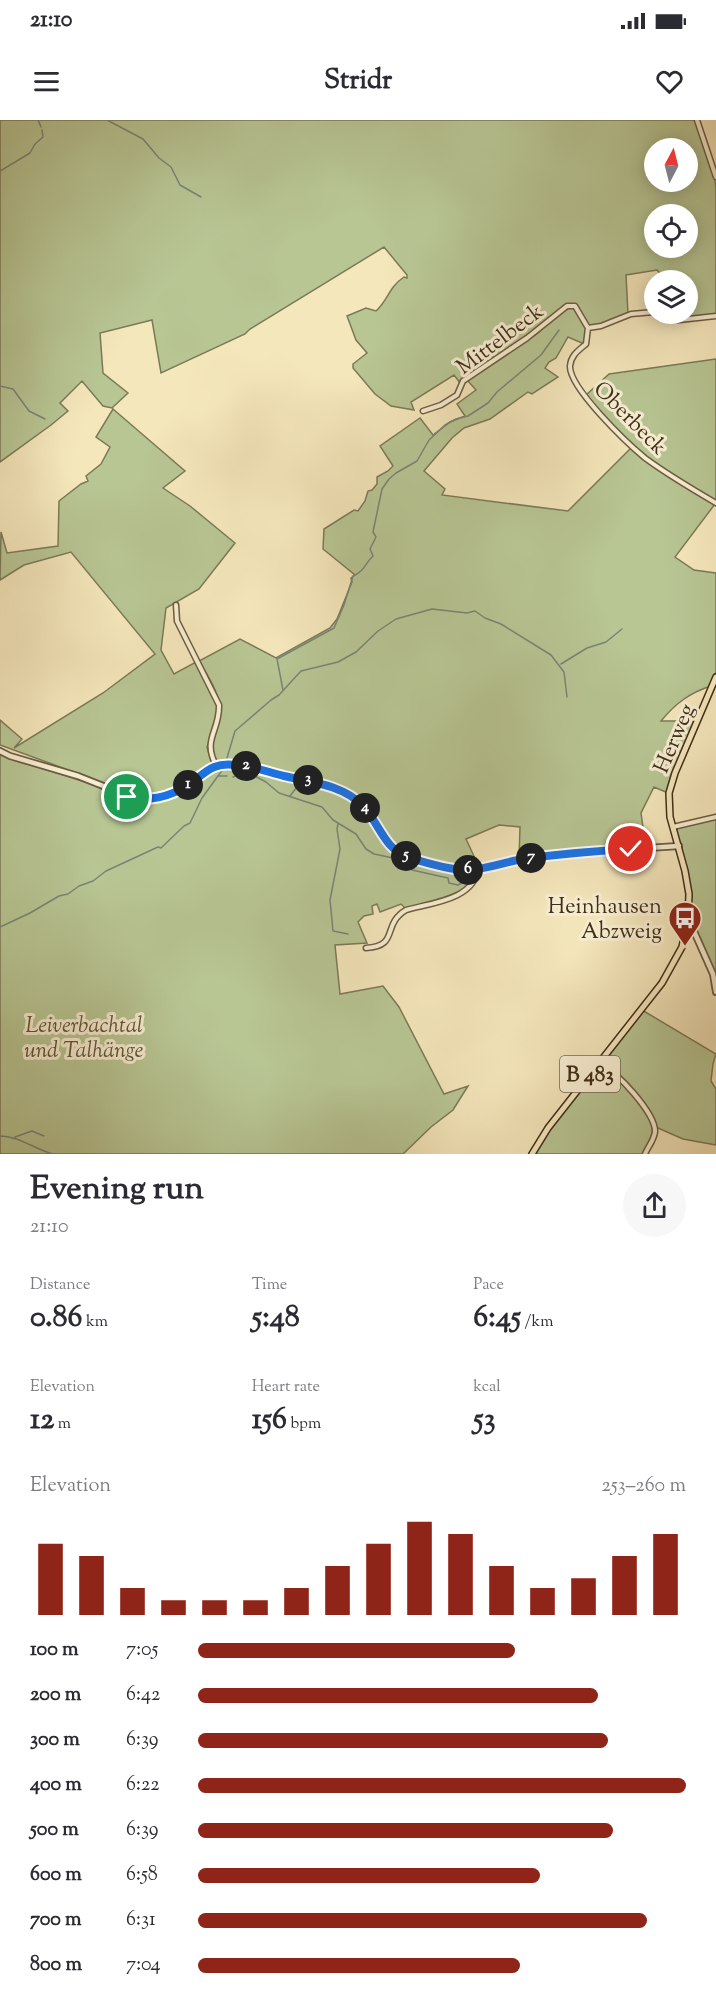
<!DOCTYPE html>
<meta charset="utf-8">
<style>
:root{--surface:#fff;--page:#f7f7f7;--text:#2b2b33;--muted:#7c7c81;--accent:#8f2418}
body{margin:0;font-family:"Sorts Mill Goudy",serif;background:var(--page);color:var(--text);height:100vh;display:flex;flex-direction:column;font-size:22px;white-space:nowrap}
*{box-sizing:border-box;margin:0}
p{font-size:20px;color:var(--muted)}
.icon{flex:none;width:33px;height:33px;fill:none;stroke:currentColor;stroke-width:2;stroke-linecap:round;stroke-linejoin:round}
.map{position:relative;height:1034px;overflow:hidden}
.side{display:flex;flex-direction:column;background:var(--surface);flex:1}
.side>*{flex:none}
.needle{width:39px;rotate:7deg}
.controls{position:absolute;left:644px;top:18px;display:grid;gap:12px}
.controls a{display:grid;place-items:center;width:54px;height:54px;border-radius:50%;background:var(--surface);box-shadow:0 3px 15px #0003;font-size:30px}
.pin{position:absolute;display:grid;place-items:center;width:51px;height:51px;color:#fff;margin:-26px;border:3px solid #fff;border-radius:50%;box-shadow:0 2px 6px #0007}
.km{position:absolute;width:30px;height:30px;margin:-15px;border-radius:50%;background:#222;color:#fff;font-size:16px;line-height:30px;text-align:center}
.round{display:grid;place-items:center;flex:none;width:63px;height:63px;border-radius:32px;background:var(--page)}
.head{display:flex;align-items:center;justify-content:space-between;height:102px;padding:0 30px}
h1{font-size:33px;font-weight:800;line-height:45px}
.metrics{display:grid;grid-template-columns:repeat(3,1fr);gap:9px;height:102px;padding:6px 30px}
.metrics div{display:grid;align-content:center}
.metrics b{font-size:30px;font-weight:800}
.metrics small{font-size:16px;font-weight:400}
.metrics p{font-size:16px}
.chart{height:168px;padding:12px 30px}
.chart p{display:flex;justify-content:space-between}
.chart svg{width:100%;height:108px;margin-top:6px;stroke:var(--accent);stroke-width:6}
ul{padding:0 30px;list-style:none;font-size:20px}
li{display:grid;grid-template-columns:96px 72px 1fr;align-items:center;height:45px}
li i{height:15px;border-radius:8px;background:var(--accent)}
.status{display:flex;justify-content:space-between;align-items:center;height:42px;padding:0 30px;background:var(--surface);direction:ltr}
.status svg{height:16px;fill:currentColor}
header{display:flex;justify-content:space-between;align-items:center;height:78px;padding:0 30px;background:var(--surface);font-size:27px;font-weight:800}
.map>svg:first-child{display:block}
.green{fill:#b8c694;stroke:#7c7a56;stroke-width:1.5;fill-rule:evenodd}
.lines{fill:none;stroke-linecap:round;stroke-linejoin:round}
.stream{stroke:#788577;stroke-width:1.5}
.minor-casing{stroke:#6d5c42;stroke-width:7}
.tertiary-casing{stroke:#6d5c42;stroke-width:8}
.primary-casing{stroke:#402e19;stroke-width:8}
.minor{stroke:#f8efd3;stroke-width:4}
.tertiary{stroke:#f8efd3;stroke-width:4.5}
.primary{stroke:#f5e7bc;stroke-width:5}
.route-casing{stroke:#fff;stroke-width:12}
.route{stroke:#1a73e8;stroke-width:8}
.labels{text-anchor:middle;stroke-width:6;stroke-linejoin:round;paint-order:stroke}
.shield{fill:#f8efd3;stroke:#776851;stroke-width:1.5}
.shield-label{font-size:21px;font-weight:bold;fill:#402e19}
.street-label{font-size:22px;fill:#402e19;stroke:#f8efd3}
.poi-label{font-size:22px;fill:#402e19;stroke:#f8efd3;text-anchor:end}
.park-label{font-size:22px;font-style:italic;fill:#5e5438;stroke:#f8efd3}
</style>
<div class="status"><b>21:10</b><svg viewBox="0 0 49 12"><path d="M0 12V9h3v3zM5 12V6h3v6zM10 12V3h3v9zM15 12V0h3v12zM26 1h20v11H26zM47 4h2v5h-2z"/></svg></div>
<header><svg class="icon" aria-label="menu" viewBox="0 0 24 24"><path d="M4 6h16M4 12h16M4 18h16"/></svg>Stridr<svg class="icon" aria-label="heart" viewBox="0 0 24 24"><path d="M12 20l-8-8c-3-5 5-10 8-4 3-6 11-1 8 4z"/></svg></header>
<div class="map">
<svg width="716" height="1034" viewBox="0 0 716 1034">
<rect width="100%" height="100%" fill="#f5e7bc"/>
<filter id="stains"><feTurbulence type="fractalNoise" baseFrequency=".00333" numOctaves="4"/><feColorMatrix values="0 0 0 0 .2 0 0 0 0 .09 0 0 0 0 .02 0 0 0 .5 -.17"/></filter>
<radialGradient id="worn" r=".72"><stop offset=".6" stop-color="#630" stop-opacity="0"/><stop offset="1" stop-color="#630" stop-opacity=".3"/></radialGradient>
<path class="green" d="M0,0h696l18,51 2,18v126l-35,4v-5h6v-34h-21l-9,-10 -31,5 2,39 -40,15 -4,15 -16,-7 -12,21 -7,4 -4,6 13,9 -26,17 -4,-2 -38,27 -26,9 -12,10 -28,33 21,18 -3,6 126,16 64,-64 83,57 -40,53 19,13 22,3v100l-5,13c-22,7 -36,18 -50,35h15l22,-3 -30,75 -14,-6 -13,26 2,14 -14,21 -63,2 -47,8 1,-31 -21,-2 -33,14 12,26c-23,5 -72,-8 -87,-26 -6,-8 -10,-17 -15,-25 -9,-14 -22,-20 -37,-26l-3,3c11,5 20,10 28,19 16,18 21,39 45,49l67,14c-9,27 -47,30 -70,36l-5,-5 -21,8 -3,-8 -5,2 1,8 -9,2 -6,6 9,21 -32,2 5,49 43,-8 16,21 45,87 24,-8 -15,24 -22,17 -28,27h-403v-401l9,5 92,29 35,14 18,-1 23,-7 14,-9 21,-15 7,-3 -9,-20c3,-8 8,-18 10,-27 3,-21 -11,-41 -21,-58l41,-22 36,19 54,-30 7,-9 15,-37 -1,-4 4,-3 -32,-26 1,-20 30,-19 4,1 7,-10 3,-10 4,-1 5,-6v-7l11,-6 5,-5 -13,-20 40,-28 13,17 17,-13 15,-6 -8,-12 19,-14 -9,-10 71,-47 14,-14 21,-14h-5l-41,32 -67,46 -6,-8 -43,27 3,8 -23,-4 -16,-12 -22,-26v-4l14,-11 -11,-13 -9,-24 19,-8 10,3c13,-12 12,-23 28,-34l3,1v-3l-23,-28 -134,82 -5,5 -84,39 -9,-53 -52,13 3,40 25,20 -16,15 -9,-2 -21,-25 -22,22 8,8 -17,14 -51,37zM654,28h33v34h-33zM654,94h33v34h-33z
M716,239v144l-70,-45 -14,-12 -47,-50 24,-22z
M113,289l72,62 -22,17 27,18 45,37 -36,46 -33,19 -5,42 13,24 22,-12 22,43 -1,15 -10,27 5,17 -31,23 -16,7 -20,4 -145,-53v-25l22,19 -8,9 89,-55 52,-39 -84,-102 -47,13 -24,15 1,-48 6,21 51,-7 1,-45 22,-17 7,-3 -2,-5 15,-12 9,-17 -14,-10z
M716,698v169l-3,-13 -24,-57 1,-14 -16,-75z
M642,890l74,44 -3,10 -2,17 5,8v56l-33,-6 -25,-11 -14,26h-111l8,-15z"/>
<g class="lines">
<path class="stream" d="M38,0l3,7
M107,0l36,19 16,19 12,9 9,18 21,12
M0,51l30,-18 5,-9 8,-7 -1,-7
M0,266l13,3 16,22 16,8
M561,544l26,-16 19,-6 16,-13
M283,570l-6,-31 57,-31 10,-23 9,-29c13,-6 11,-12 20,-20l-3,-7 6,-12 -3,-5 9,-43 7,-10 7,-6 21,-12 12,-21 16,-15 11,-6 12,-3 20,-13 9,-11 44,-37 18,-25
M227,638l8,-27 36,-31 8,-5 22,-24 37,-9 18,-10 22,-21 18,-12 36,-10 35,4 8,-2 10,7 16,6 50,31 13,17 3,25
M219,656h8
M308,656h6
M233,657l9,-4 9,1 15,8 13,11 43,14 11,13 23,14 10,15 8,5 29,6 9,10 36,8 1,5 9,2 9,-5
M290,676l10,-13
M338,704l-1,5 3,20 -10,51 3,31 15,3
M0,807l30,-14 29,-17 9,-2 11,-8 14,-5 13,-10 52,-24 3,1 23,-22 6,-3 12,-25 21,-29
M0,1016c19,0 34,13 53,18
M15,1017l17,-6 12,5"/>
<g class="minor-casing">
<path id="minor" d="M697,0l19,57
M654,192l-23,2 -30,12 -13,2 -2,16c-7,6 -15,11 -16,22 -1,22 58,78 75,92 23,17 47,31 71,45
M665,194l9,6h5l37,-4
M423,291l18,-6 16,-10 6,-14 64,-43 40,-32h8l13,22
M176,485l1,16 42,84c1,26 -17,34 -3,60
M673,707l43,-10
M366,828c34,-2 15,-23 40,-38 24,-7 69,-10 72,-42
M599,943c17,7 57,51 56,69 -1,8 -7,15 -10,22"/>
</g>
<g class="tertiary-casing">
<path id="tertiary" d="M0,631l10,5 68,20 58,23h16l25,-8 33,-23c25,-10 51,3 76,8 25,5 53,9 73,26 17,14 21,38 40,50 17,11 42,13 62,17l8,1 35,-8 64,-9 111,-7
M688,798l25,56 3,18"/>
</g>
<g class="primary-casing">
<path id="primary" d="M532,1034l16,-26 114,-145 20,-36 6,-29 1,-24 -4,-23 -15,-54 -1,-24 6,-20 41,-96"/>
</g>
<use href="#minor" class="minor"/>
<use href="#tertiary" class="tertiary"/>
<use href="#primary" class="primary"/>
</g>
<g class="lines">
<g class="route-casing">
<path id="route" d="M127,677c21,5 43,0 61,-12 18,-12 23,-23 48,-20 16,1 32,7 48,11 27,6 59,9 79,30 16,17 21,42 44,51 16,5 46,14 62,13 18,-1 36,-8 54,-11 36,-5 72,-8 108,-10"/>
</g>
<use href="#route" class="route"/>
</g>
<defs>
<g id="bus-pin" transform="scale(1.725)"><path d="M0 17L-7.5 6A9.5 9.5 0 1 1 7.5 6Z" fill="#8f2418" stroke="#f8efd3"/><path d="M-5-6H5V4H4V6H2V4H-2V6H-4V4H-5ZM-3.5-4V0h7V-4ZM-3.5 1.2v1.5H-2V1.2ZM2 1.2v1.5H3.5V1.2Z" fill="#fff"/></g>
</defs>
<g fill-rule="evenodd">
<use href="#bus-pin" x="685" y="798"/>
</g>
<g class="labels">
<rect class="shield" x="560" y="936" width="60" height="36" rx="4.5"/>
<g class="shield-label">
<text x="590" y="961">B 483</text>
</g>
<g class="street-label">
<text transform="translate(499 218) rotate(-37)" y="8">Mittelbeck</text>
<text transform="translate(631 297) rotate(45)" y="8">Oberbeck</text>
<text transform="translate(673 618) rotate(-67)" y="8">Herweg</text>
</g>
<g class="poi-label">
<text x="662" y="793">Heinhausen<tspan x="662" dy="25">Abzweig</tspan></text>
</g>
<g class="park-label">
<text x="84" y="912">Leiverbachtal<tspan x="84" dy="25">und Talhänge</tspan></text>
</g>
</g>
<rect width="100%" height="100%" filter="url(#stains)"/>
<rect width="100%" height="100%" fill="url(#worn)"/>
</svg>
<div class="controls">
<a><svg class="needle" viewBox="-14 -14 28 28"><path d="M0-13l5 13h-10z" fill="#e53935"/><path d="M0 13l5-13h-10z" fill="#7c7c81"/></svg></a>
<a><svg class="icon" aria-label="locate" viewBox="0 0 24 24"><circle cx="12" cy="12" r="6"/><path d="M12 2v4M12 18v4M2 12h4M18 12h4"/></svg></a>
<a><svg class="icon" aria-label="layers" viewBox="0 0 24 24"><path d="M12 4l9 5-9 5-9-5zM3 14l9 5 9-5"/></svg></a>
</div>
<div class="pin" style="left:127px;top:677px;background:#1e9e55"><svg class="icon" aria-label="arrive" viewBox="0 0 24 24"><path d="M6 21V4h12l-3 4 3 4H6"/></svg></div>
<div class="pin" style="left:631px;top:729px;background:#d93025"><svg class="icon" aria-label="check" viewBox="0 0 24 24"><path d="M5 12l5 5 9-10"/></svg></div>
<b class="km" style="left:188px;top:665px">1</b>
<b class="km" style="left:246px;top:646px">2</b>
<b class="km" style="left:308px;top:660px">3</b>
<b class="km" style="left:365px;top:688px">4</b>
<b class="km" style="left:406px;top:736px">5</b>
<b class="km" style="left:468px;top:750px">6</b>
<b class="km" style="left:531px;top:738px">7</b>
</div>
<section class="side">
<div class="head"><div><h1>Evening run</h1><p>21:10</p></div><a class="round"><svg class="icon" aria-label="share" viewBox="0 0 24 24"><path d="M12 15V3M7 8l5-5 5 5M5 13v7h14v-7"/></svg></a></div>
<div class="metrics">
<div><p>Distance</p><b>0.86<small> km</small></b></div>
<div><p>Time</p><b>5:48</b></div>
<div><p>Pace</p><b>6:45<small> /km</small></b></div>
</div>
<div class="metrics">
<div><p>Elevation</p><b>12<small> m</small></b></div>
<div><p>Heart rate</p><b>156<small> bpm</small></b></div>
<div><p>kcal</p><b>53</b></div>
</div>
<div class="chart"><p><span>Elevation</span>253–260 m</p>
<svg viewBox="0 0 160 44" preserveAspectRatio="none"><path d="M5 44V15M15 44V20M25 44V33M35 44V38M45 44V38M55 44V38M65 44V33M75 44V24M85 44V15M95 44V6M105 44V11M115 44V24M125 44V33M135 44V29M145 44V20M155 44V11"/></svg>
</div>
<ul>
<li><b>100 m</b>7:05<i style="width:65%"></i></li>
<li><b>200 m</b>6:42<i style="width:82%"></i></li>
<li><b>300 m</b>6:39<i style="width:84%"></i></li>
<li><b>400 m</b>6:22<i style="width:100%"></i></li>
<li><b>500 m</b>6:39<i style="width:85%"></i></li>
<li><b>600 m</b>6:58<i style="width:70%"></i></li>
<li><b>700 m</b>6:31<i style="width:92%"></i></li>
<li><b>800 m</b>7:04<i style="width:66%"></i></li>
</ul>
</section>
